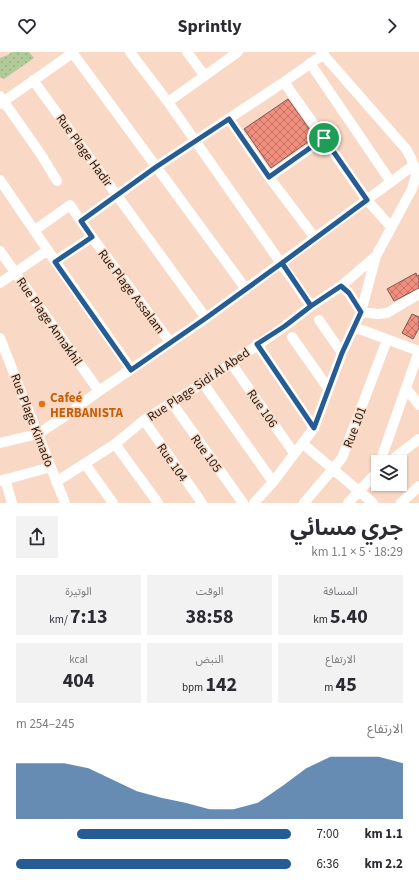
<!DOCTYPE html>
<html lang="ar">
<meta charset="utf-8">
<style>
:root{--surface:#fff;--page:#f2f2f3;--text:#2b2b33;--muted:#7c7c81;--accent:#265c94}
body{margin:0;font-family:"Source Sans 3","Noto Sans Arabic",sans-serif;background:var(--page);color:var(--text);direction:rtl;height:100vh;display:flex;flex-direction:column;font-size:15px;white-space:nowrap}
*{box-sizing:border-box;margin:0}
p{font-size:13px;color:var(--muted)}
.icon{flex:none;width:22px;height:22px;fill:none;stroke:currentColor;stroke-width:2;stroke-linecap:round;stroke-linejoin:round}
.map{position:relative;height:451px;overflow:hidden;direction:ltr}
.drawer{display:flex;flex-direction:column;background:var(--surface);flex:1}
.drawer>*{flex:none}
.tools{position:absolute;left:371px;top:403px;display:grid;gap:8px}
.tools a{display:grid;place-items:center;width:36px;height:36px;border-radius:0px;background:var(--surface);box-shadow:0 1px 3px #0004;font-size:20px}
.pin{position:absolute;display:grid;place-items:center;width:34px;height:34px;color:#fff;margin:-17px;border:2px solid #fff;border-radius:50%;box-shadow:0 1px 4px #0007}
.round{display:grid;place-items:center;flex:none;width:42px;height:42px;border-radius:0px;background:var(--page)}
.overview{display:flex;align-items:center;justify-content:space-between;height:68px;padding:0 16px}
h1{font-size:22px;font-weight:700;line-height:30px}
.stats{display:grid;grid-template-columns:repeat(3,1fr);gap:6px;height:68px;padding:4px 16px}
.stats div{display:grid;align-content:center;border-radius:0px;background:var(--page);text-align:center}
.stats b{font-size:20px;font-weight:700}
.stats small{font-size:11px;font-weight:400}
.stats p{font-size:11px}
.chart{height:112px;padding:8px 16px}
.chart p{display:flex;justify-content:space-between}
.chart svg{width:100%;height:72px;margin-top:4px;fill:var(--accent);opacity:.7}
ul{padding:0 16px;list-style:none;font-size:13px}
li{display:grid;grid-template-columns:64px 48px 1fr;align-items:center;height:30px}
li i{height:10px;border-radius:5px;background:var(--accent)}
header{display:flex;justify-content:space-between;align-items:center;height:52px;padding:0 16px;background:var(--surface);font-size:18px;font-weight:700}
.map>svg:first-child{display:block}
.grass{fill:url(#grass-dots)}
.building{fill:url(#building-cross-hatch);stroke:#7b5953}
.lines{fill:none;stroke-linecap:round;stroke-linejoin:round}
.minor{stroke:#fff;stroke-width:10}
.route-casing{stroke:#fff;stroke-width:8}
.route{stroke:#265c94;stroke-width:5}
.food-dot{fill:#e8710a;stroke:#f9d9c5;stroke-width:1.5}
.labels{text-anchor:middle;stroke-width:3;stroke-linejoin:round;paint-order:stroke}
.street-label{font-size:13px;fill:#241911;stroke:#f9d9c5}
.food-label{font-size:13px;font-weight:bold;fill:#c56008;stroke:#f9d9c5;text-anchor:start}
</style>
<header><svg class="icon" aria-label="forward" viewBox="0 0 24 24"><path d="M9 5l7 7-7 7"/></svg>Sprintly<svg class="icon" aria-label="heart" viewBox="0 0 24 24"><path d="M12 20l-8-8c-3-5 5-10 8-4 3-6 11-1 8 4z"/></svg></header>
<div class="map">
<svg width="419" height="451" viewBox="0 0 419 451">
<defs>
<pattern id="grass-dots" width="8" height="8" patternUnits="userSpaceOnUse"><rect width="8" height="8" fill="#b1cb98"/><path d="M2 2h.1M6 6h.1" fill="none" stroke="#98ae82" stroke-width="1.8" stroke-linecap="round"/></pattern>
<pattern id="building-cross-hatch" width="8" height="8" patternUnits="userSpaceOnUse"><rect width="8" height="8" fill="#f18e7d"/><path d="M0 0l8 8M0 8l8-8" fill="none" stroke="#c37365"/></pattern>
</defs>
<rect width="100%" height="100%" fill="#f9d9c5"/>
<path class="grass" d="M12,0h17l5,6 -30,21 -4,-2v-19l8,-3z"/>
<path class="building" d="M288,47l27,38 -44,31 -27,-39z
M416,221l1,3 2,-1v13l-25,13 -7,-12z
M412,262l7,3v11l-6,11 -11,-6z"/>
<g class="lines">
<path class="minor" d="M72,0l174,237
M130,0l38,50 143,204
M187,0l18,24
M310,11l81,119
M33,28l173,238
M284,30l83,118 24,27
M0,44l42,60 15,25
M168,50l70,-50
M0,52l74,-52
M229,67l40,58 46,61
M269,125l56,-39
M0,128l55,81 76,108
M81,169l75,-54 128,-85 40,-28
M35,178l35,-25 22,32 78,105
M0,199l99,140
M55,209l37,-24
M0,231l48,-33
M341,234l8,7 12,19 17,2 9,-1 32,-19
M319,268l23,33
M354,275l65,24
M292,285l36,51
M0,286l65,165
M257,292l57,84
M231,311l63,90
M203,331l70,99
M407,337l12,16
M172,351l71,100
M144,368l58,83
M0,391l38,-9 27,-18 34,-25 107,-73 208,-153
M302,391l71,60
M115,392l43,59
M380,410l39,-111
M389,410l30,-23
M85,412l28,39
M5,427l7,24
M0,429l51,-14
M56,430l59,-38 29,-24 59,-37 82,-57 26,-20 30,-20 35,-30
M254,451l19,-21 41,-54 28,-75 19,-41 15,-56 36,-67 4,-14 -1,-5 -4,-12 -5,-9 -85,-97
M304,451l38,-45 45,-118
M348,451l29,-31 1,-3
M401,451l18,-17"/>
</g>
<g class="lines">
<g class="route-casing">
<path id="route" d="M324,86l-55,39 -40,-58 -73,48 -75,54 11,16 -37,25 76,108 75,-52 76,-55 29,43 30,-20 8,7 12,19 -19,41 -28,75 -57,-84 28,-18 26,-20 -29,-43 85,-63 -43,-62"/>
</g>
<use href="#route" class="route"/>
</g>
<circle class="food-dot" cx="42" cy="352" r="4"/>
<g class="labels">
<g class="street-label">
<text transform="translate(85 98) rotate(54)" y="5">Rue Plage Hadir</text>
<text transform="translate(132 239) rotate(53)" y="5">Rue Plage Assalam</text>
<text transform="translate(50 269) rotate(55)" y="5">Rue Plage Annakhil</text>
<text transform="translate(198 332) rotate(-34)" y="5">Rue Plage Sidi Al Abed</text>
<text transform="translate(263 356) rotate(55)" y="5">Rue 106</text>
<text transform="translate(33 368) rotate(69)" y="5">Rue Plage Kimado</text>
<text transform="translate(354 375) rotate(-69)" y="5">Rue 101</text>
<text transform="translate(207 401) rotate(54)" y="5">Rue 105</text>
<text transform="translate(173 410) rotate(55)" y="5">Rue 104</text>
</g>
<g class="food-label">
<text x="50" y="350">Cafeé<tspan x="50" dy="15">HERBANISTA</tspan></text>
</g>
</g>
</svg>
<div class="tools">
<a><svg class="icon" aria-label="layers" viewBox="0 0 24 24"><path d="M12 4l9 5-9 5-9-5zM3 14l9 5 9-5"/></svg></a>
</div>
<div class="pin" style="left:324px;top:86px;background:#1e9e55"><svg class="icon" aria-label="arrive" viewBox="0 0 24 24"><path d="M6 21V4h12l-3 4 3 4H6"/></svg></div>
</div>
<section class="drawer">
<div class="overview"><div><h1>جري مسائي</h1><p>18:29 · 5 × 1.1 km</p></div><a class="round"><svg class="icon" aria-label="share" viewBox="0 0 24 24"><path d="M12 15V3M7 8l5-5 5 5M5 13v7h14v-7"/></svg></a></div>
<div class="stats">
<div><p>المسافة</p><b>5.40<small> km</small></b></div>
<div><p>الوقت</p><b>38:58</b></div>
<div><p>الوتيرة</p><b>7:13<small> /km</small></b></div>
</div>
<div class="stats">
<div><p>الارتفاع</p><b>45<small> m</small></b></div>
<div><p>النبض</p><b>142<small> bpm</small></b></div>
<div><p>kcal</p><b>404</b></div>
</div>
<div class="chart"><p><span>الارتفاع</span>245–254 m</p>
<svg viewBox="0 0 160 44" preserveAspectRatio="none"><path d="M0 44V10L10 10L20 10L30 13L40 20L50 27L60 31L70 34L80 38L90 38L100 34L110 24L120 13L130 6L140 6L150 6L160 10V44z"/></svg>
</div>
<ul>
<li><b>1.1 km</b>7:00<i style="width:78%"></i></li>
<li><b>2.2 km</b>6:36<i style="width:100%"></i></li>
</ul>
</section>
